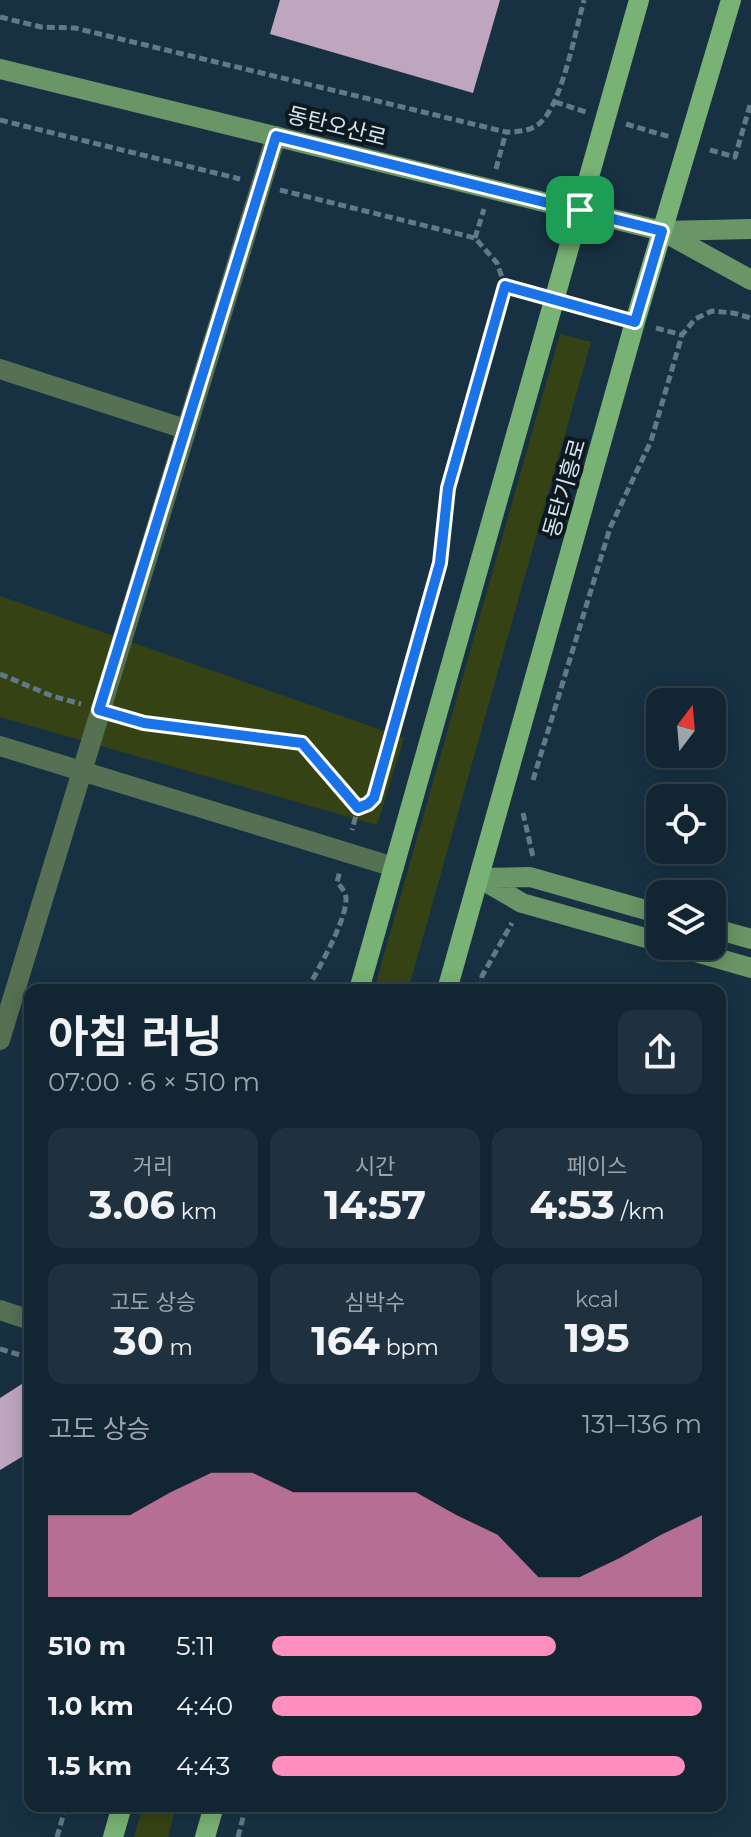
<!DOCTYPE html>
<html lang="ko">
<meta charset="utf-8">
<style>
:root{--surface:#122532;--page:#1f313e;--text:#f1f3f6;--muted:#9ca5ac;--line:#31424d;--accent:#fd8ebe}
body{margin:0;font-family:Montserrat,"Noto Sans KR",sans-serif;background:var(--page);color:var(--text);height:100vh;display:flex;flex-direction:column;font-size:30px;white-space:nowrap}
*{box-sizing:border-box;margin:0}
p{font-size:26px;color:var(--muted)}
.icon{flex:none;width:44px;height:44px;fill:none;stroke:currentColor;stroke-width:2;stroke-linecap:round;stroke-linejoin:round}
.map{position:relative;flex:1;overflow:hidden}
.side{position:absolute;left:24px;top:984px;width:702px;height:828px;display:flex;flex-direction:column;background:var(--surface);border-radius:16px;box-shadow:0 4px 20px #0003,0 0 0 2px var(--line)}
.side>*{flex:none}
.needle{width:52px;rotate:16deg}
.buttons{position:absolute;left:646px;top:688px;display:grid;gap:16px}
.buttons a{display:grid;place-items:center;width:80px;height:80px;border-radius:16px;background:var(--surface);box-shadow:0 4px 20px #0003,0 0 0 2px var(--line);font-size:40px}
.pin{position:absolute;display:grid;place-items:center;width:68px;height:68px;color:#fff;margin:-34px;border-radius:16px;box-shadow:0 4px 12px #0006}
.round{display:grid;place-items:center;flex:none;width:84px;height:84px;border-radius:16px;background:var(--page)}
.summary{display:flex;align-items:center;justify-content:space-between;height:136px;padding:0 24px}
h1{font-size:44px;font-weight:700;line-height:60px}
.stats{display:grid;grid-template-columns:repeat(3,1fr);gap:12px;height:136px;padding:8px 24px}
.stats div{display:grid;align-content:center;border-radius:16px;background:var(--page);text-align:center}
.stats b{font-size:40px;font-weight:700}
.stats small{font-size:22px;font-weight:400}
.stats p{font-size:22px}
.chart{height:224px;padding:16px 24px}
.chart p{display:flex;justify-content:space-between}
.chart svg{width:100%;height:144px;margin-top:8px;fill:var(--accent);opacity:.7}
ul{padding:0 24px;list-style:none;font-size:26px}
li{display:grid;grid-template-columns:128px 96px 1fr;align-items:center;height:60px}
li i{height:20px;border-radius:10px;background:var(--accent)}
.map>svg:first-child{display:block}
.green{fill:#354314}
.building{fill:#bfa6bf}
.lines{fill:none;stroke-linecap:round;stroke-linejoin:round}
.path{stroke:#647988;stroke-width:5;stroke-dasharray:8 4;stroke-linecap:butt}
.street{stroke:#557053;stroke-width:20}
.secondary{stroke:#6a9566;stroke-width:20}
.primary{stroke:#79b275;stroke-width:20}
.route-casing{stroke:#fff;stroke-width:16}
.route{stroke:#1a73e8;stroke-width:10}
.labels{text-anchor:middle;stroke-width:8;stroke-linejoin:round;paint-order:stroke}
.street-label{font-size:22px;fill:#d6e5f0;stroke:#0d181f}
</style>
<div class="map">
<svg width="751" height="1837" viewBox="0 0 751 1837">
<rect width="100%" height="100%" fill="#183142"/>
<path class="green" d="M560,334l31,8 -183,648h-34z
M0,596l404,142 -27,87 -377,-108z
M143,1806h33l-8,31h-34z"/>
<path class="building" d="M280,0h220l-27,93 -203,-59z
M25,1382l5,7v63l-30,18v-72z"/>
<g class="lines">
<path class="path" d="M0,17l41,10 34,1 431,104c12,0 26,-1 35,-10 21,-19 35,-93 43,-122
M555,102l31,10
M0,120l240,59
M626,124l44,13
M710,150l25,7 16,-55
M496,169l10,-37
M280,190l195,48 22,25 8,23 -57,202 -8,75 -66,235 -16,10 -6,22
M475,238l9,-29
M505,286l30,9
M575,306l41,11
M656,328l26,7
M0,674l52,22 29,8
M121,716l23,7 158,20 56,65
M533,780l77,-252 41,-87 31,-106 13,-16 17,-8 21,2 18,5
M523,813l10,44
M307,990c11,-21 39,-68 39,-91 0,-7 -5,-12 -9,-17l3,-11
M481,990l1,-14 30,-53
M0,1349l30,9
M57,1837l9,-31
M238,1837l8,-31"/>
<path class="street" d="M0,369l185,60
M0,746l394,121
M0,1040l276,-904
M0,1310l30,10"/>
<path class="secondary" d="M0,69l662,162 89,-2
M662,231l89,49
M479,878l43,25 138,39
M479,878l51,-1 130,37
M712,928l39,11
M674,946l77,22"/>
<path class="primary" d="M359,990l280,-990
M447,990l188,-668 96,-322
M113,1837l9,-31
M205,1837l9,-31"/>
</g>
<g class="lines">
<g class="route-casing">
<path id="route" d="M276,136l386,95 -27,91 -130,-36 -57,202 -8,75 -66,235 -6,6 -10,4 -56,-65 -158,-20 -45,-13z"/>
</g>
<use href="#route" class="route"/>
</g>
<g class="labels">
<g class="street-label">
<text transform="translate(337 126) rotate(14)" y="8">동탄오산로</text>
<text transform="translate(564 488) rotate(-74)" y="8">동탄기흥로</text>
</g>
</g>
</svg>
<div class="buttons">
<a><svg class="needle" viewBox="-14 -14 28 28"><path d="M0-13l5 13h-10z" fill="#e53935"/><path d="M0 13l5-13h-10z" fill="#9ca5ac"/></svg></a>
<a><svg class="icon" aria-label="locate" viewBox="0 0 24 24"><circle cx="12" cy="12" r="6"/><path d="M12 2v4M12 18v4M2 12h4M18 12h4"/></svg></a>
<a><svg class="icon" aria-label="layers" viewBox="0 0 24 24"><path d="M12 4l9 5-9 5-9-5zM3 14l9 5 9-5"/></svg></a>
</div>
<div class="pin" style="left:580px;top:210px;background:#1e9e55"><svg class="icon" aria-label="arrive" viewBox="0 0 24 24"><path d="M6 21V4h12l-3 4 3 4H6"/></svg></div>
<section class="side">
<div class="summary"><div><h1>아침 러닝</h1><p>07:00 · 6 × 510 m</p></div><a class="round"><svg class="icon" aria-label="share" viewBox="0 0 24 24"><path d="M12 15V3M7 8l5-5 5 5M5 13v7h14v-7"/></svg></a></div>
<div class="stats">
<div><p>거리</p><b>3.06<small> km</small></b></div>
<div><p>시간</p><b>14:57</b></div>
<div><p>페이스</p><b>4:53<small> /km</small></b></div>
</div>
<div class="stats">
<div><p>고도 상승</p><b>30<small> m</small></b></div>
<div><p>심박수</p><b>164<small> bpm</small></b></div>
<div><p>kcal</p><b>195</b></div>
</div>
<div class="chart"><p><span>고도 상승</span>131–136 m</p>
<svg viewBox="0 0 160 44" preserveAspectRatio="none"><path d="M0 44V19L10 19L20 19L30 12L40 6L50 6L60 12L70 12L80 12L90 12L100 19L110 25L120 38L130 38L140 32L150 25L160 19V44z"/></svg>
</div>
<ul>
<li><b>510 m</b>5:11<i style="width:66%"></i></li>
<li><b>1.0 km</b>4:40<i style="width:100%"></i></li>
<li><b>1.5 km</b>4:43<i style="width:96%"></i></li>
</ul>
</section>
</div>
